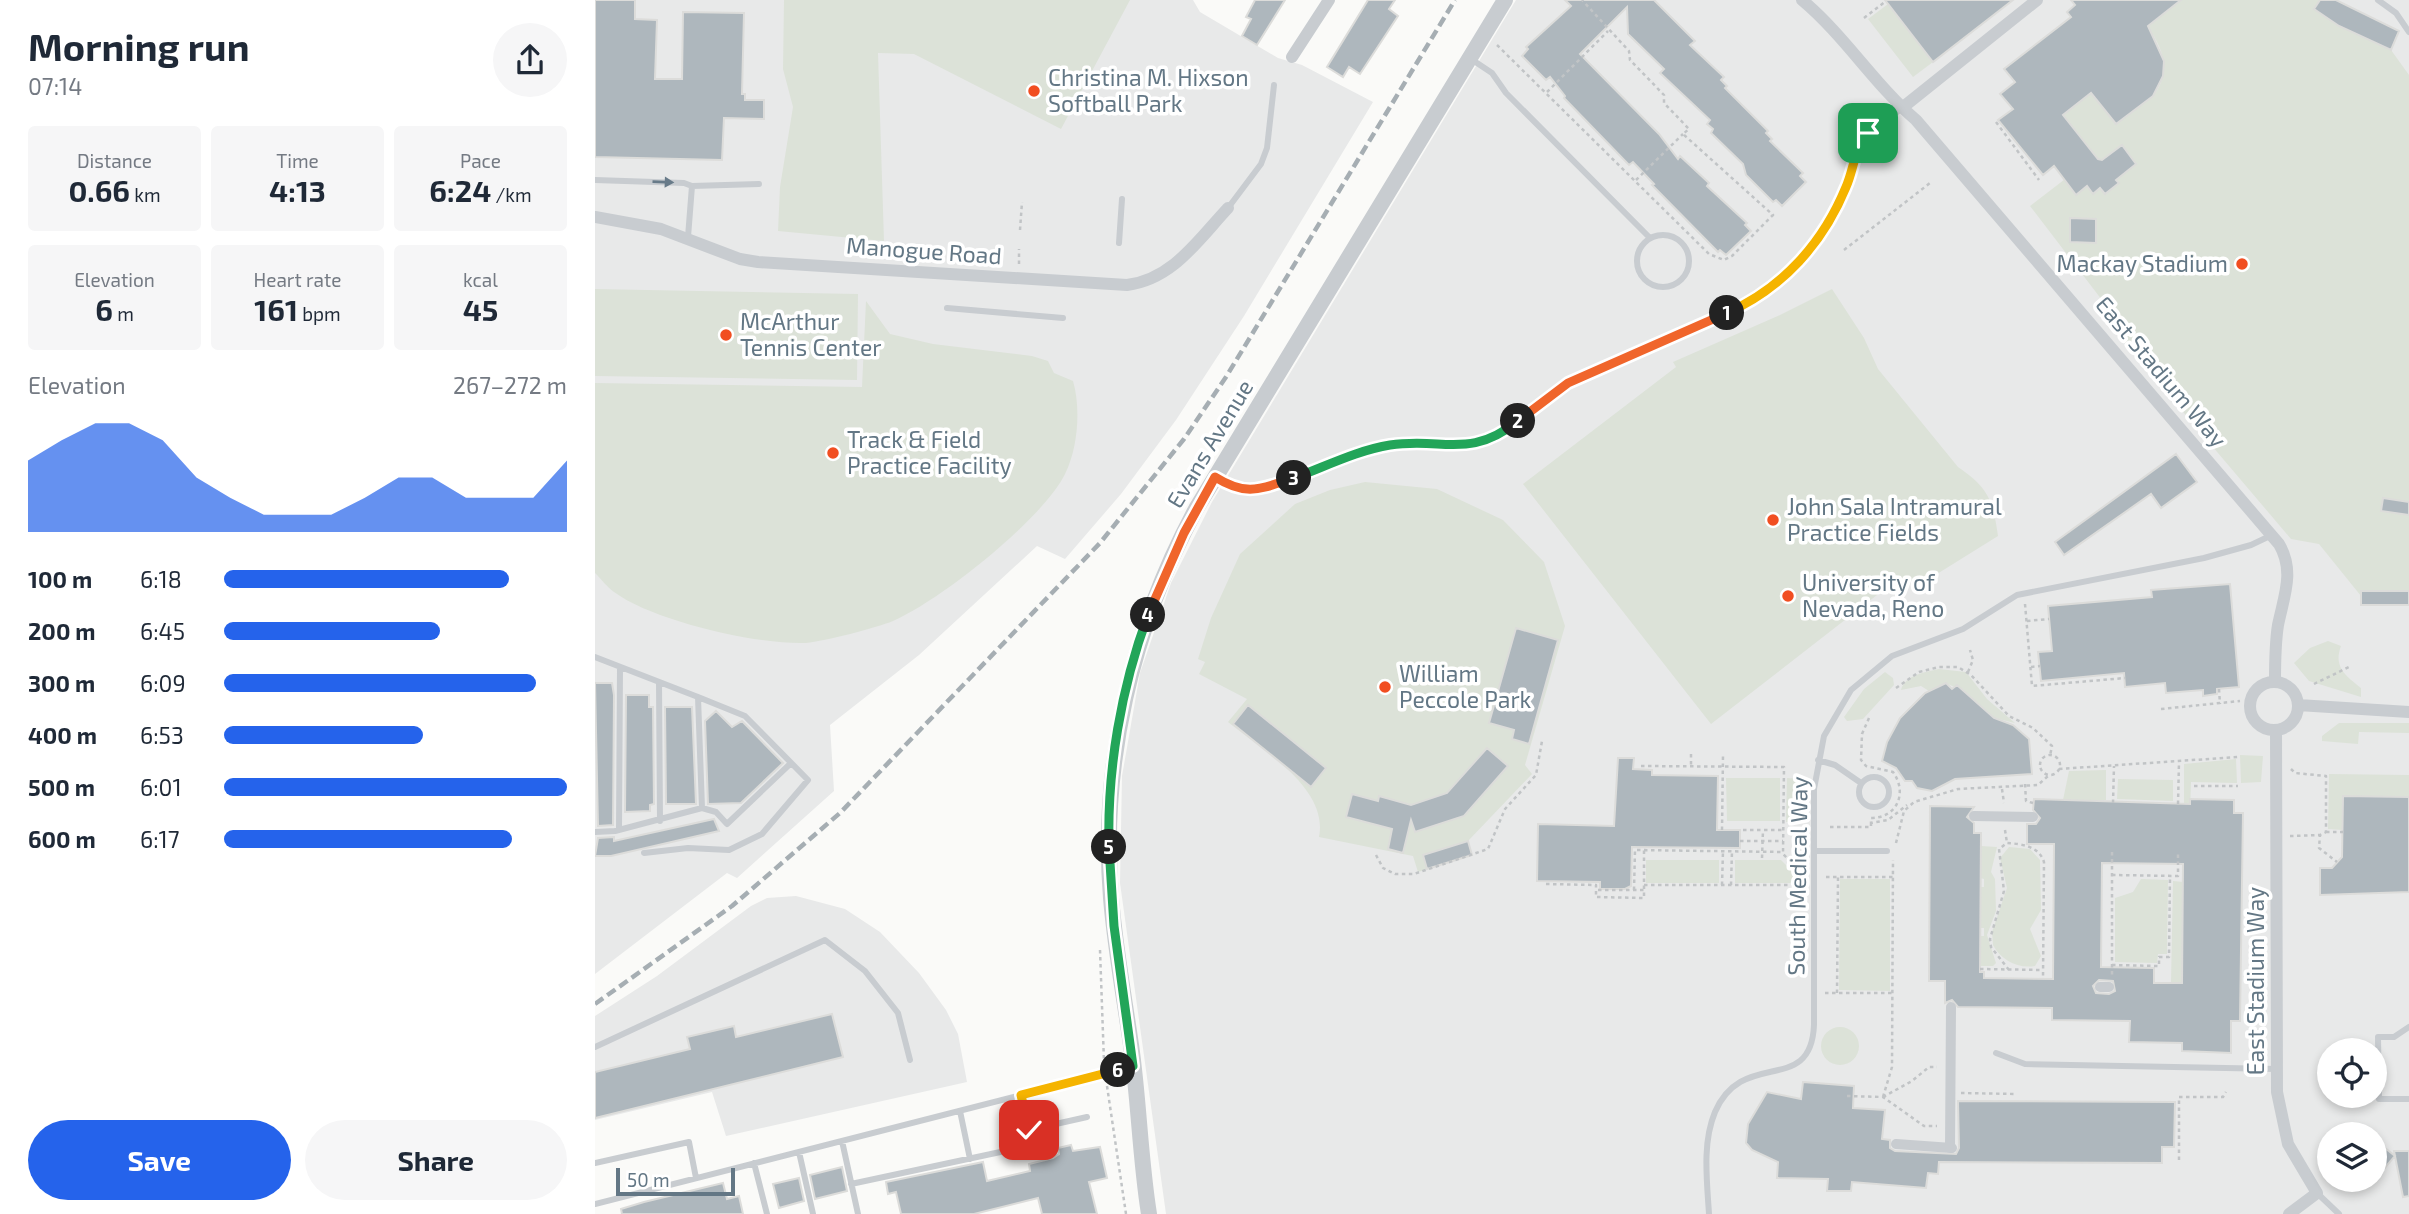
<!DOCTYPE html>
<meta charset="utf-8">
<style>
:root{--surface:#fff;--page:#f6f6f7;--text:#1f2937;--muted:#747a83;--accent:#2563eb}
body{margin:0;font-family:"Exo 2",sans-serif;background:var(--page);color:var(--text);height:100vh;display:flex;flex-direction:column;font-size:26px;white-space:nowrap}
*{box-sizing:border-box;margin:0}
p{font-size:23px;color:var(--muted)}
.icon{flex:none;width:38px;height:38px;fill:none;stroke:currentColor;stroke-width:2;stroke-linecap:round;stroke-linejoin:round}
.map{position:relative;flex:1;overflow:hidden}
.details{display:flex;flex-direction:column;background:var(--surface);width:595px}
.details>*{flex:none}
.fabs{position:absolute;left:1722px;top:1038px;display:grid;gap:14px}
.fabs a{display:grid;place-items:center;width:70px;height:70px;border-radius:50%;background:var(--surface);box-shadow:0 4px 10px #0003;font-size:35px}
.scale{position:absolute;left:21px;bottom:18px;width:119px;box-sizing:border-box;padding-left:7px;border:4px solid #637785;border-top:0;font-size:19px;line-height:24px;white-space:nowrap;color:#637785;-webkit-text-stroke:5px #fff;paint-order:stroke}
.pin{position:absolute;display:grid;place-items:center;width:60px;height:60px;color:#fff;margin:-30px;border-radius:14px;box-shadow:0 4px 10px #0006}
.km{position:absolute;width:35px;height:35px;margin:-18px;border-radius:50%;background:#222;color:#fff;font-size:19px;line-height:35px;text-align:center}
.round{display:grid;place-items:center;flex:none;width:74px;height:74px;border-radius:37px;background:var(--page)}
.overview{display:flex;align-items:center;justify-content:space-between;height:119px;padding:0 28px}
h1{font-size:38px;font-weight:700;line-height:52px}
.figures{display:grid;grid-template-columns:repeat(3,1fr);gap:10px;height:119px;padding:7px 28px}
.figures div{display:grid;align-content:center;border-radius:7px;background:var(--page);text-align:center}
.figures b{font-size:30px;font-weight:700}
.figures small{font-size:19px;font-weight:400}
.figures p{font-size:19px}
.chart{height:196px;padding:14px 28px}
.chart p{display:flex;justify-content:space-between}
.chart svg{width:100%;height:126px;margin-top:7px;fill:var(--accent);opacity:.7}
.cta{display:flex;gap:14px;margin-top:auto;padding:14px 28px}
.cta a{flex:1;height:80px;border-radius:42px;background:var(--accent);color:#fff;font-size:28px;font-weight:700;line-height:80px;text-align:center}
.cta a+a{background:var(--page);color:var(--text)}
ul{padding:0 28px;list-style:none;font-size:23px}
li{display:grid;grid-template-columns:112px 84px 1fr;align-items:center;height:52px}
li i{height:18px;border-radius:9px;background:var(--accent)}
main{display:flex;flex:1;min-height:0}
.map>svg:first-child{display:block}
.built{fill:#e8e9e9;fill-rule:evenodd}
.green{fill:#dce2d8}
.building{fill:#aeb7bd;stroke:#dcdcda;stroke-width:2;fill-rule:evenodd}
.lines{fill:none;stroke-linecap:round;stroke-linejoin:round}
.path{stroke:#c1c4c6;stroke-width:2.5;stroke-dasharray:3.5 3.5;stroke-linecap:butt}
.service{stroke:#c8ccd0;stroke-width:6}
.pedestrian{stroke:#c8ccd0;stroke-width:10}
.minor{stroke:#c8ccd0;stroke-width:12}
.tertiary{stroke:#c8ccd0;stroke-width:16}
.rail{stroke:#a6aeb3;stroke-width:4.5;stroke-dasharray:10 5;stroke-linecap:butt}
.pedestrian-bridge{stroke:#c8ccd0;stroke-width:10}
.oneway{fill:#687b89}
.split-1-casing{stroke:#fff;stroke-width:14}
.split-2-casing{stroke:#fff;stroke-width:14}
.split-3-casing{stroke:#fff;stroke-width:14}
.split-4-casing{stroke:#fff;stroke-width:14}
.split-5-casing{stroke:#fff;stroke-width:14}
.split-6-casing{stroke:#fff;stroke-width:14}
.split-7-casing{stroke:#fff;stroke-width:14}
.split-1{stroke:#f5b400;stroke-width:9}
.split-2{stroke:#f0652b;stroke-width:9}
.split-3{stroke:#22a559;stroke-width:9}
.split-4{stroke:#f0652b;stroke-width:9}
.split-5{stroke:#22a559;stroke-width:9}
.split-6{stroke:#22a559;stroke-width:9}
.split-7{stroke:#f5b400;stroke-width:9}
.poi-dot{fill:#f14e21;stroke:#fff;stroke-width:2.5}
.labels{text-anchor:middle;stroke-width:7;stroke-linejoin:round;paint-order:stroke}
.poi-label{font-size:23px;fill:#637785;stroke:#fff;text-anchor:start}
.street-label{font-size:23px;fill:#637785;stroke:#fff}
</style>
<main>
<section class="details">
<div class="overview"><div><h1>Morning run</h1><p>07:14</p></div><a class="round"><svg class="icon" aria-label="share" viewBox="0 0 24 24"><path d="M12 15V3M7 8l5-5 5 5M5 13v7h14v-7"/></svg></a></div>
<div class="figures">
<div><p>Distance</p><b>0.66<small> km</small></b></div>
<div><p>Time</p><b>4:13</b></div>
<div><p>Pace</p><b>6:24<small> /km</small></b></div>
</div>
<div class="figures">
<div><p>Elevation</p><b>6<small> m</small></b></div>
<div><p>Heart rate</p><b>161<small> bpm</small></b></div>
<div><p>kcal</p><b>45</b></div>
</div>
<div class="chart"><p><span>Elevation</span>267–272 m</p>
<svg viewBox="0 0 160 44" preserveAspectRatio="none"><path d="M0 44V19L10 12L20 6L30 6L40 12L50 25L60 32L70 38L80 38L90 38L100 32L110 25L120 25L130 32L140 32L150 32L160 19V44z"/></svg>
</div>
<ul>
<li><b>100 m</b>6:18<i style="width:83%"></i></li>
<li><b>200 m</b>6:45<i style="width:63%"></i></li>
<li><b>300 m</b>6:09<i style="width:91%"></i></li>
<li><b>400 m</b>6:53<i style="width:58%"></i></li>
<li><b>500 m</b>6:01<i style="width:100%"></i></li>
<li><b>600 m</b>6:17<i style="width:84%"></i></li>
</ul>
<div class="cta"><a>Save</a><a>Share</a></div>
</section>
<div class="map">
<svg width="1814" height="1214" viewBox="0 0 1814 1214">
<rect width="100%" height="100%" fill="#fafaf8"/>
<path class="built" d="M0,0h598l7,12 78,46 24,7 71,37 -129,214 -68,104 -55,74 -56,65 -28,-13 -118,109 -89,70 4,66 -97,87 -10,-5 -132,101z
M921,0h893v1214h-1243l-46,-331 2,-107 18,-103 31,-90 41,-81zM1734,1050h46v46h-46zM1734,1134h46v46h-46z
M201,896l49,13 35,23 39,41 27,37 12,24 9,48 -241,54 -14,-44 -117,28v-104l62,-40 94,-70 16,-8z"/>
<path class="green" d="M189,0h346l-69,129 -147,-75 -36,-1 6,188 -106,-10 2,-44 13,-80 -10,-38z
M1583,0h142l-6,9 25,17 52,24 18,25v530h-48v-9l-42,-52 -28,-5 -180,-212 7,-6 -88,-115 65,-50 -32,-41 28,-22 62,3c18,-22 11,-49 -6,-69z
M1293,4l45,58 -20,15 -45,-58z
M0,289l263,5 -1,86 -262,-4z
M1237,289l32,49 14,31 80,98c31,21 35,34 40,69l-61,38 -51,14 -175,136 -188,-240 153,-117 -3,-5 107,-47z
M271,301l24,33 43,10 99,12 16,5 6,12 19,8c8,27 5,67 -8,93 -22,45 -125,127 -172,147 -17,7 -68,20 -87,22 -48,2 -153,-22 -192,-51 -7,-5 -13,-13 -19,-19v-190l267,4z
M770,482l72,7 66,31 41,42 21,64 -40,139 7,9 -64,67 4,14 -54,17 -5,-16 -94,-19c10,-49 -58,-88 -91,-115l19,-23 -48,-25 6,-12 -7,-3 13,-41 29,-64 55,-50 35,-14z
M1733,641l13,5c-8,21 5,30 20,42v9l-52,-16 -15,-18 16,-15z
M1344,669l27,3 21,27 28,24 -21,-5 -36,-33 -4,2 -8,-4 -17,8 -8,-5 -20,4c4,-15 24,-18 38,-21z
M1290,672l8,6 1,7 -31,34 -16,2 -3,-4 20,-28z
M1744,723h70v10l-50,-1 -1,12 -36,-3v-5z
M1645,755l23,1 -2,26 -20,1z
M1641,759l1,24 -46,-1 -1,31h-6v-49z
M1511,770v30h-43l6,-29z
M1734,774l80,1v22l-66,-1v34l-15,-1z
M1131,778h54v43h-53z
M1192,778l17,1v43h-18z
M1523,779l55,1v21l-56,-2z
M1386,846l16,1 -6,25 4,7 1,32 -9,24 9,28 -3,3h-13v-30h4v-8h-4l1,-41h3v-8l-4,-1z
M1414,847l21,2 10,11 1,50 -11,19 11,27 -6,10c-17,3 -34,-6 -42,-21l-1,-13 15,-44 -7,-30z
M1051,860h73v23h-73z
M1140,860h46l10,10 3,-2 3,3v12h-62z
M1245,879h50v112l-51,-1z
M1546,879l27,1 -1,74h-9l-1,9 -42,-1v-64l18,-6z
M1578,881l10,1 -1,101h-11z
M1226 1046a19 19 0 1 1 38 0a19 19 0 1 1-38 0Z"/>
<path class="building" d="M0,0h40v19l22,1 -2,59h27l1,-67 61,1 -2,81h3v6h19v19l-40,-1 -2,42 -127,-3z
M660,0h30l-28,45 -15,-9 9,-17 -5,-2z
M773,0h27l-6,9 9,7 -38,58 -11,-7 -6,10 -16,-10z
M970,0h89l41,41 -5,4 34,32 -3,3 6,6 -2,2 43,43 -2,2 6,6 -2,2 33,32 -3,3 6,6 -24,24 -6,-6 -3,2 -27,-27 -3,-11 -32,-31 2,-4 -6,-5 3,-4 -50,-47 4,-4 -36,-35 -1,-27 -47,47 79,80 19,25 2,-3 29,27 -2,3 40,37 -2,2 6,6 -25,24 -6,-5 -2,2 -66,-67 2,-1 -21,-22 -4,3 -65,-67 1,-2 -15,-19 -4,3 -24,-24 6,-7 -2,-2 45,-41z
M1290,0h128l-80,62z
M1476,0h110l-33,26 16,35 -1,15 -10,20 -37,28 -25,-31 -28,22 35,44 4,1 20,-15 14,19 -20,16 3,3 -14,11 -5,-6 -7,6 -6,-8 -11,9 -22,-29 -11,9 -45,-55 15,-11 -13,-15 15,-12 -11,-13 67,-52 -4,-5 8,-7z
M1725,0h16l63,31 -8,19 -52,-24 -25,-17z
M1475,218l26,1v24l-26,-1z
M1581,454l21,28 -36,26 -10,-14 -87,61 -9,-13z
M1788,498l26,4v13l-28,-4z
M1635,584l9,103 -22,2v5l-14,2v-6l-37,3 -1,-10 -40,4 -1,-14 -83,8 -3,-29 14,-1 -4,-45 104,-9 -1,-7z
M1766,591h48v14h-48z
M921,628l42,12 -29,104 -17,-5 2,-9 -25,-7z
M0,683h17l2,12 -1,130 -15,1z
M1351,683l6,6 5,-4 37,33 19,7 16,14 3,35 -77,5 -23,12 -15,-3 -5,-7h-7l-9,-13 -14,-7 5,-19 13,-24 25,-25z
M31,695h23v12h4l1,97 -4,1v6l-25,1z
M653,705l78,63 -15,19 -78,-63z
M70,707h27l4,97h-30z
M121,711l16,16 10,-6 41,42 -42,40 -33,1 -3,-83z
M892,748l21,18 -44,50 -49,16 -4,-12 -8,33 -15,-4 4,-20 -46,-12 6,-23 26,7 1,-5 32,9 36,-12z
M1023,758h16l-1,11 19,1v5l66,1 -1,54h23v18l-108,-1 -1,39 -6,3h-25v-7l-63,-1 1,-57 76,2z
M1748,796l66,1v95l-89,3v-27h12l10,-11z
M1439,799l156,5v-5l44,1v13h9l-3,208h-9v32l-49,-2v-8l-53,-1 1,-21 -78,-1v-12l-94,-1 -6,-7 -7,3v-22h-16l1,-175 44,1 -7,10 7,6v10h7l-1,139h4v6l69,1 1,-135h-27v-20h9l4,-6 -7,-8zM1507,863l81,1 -1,119h-28v-15l-53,-1zM1504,980l14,1 2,10 -6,3 -13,-1 -3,-7z
M119,819l5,12 -108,25h-16l3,-18 16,-1v4z
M873,841l4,14 -45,14 -4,-14z
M237,1014l11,43 -248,61v-46l95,-23 -3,-12 47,-11 2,11z
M1208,1082l51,4 -1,22 32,2 -3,29 8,1v8l5,3 61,3 3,-6 -1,-47 217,1 -1,45h-12v16l-223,-1 -1,12 -10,-1 -2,15 -74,-6 -1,9h-24l1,-12 -51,-1 1,-16 -26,-12 -6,-7 2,-19 19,-32 34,7z
M1780,1140l20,16 -12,14 -8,-8z
M476,1145l2,6 27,-4 7,31 -18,4 8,32h-55l-4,-16 -64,16h-73l-5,-22 -8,2 -2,-12 97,-20 4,19 43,-10 -1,-7 24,-6 6,-4 -1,-6z
M1799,1151h15v45l-6,1z
M247,1167l5,24 -32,8 -5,-24z
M204,1178l5,23 -25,7 -6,-24z
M128,1183l4,16 12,-3 4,18h-121l-1,-5 23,-7z"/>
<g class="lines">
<path class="path" d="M1269,18l22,-17
M902,45l212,209 15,6 8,-4 41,-41 -90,-81 6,-5 -25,-26v-8l-34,-35 -1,-9 -47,-51
M952,92l61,-61
M1401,122l43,58
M1041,180l47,-46
M425,230l2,-28
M1249,250l86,-67
M424,264v-15
M1430,604l7,82 93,-8
M1432,621l22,-2
M1436,667l9,-1
M1373,672l5,-12 -3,-10
M1719,684l37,-18
M1301,688l23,-16 20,-5h19l13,8 38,41 24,12 19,18 -2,10
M1624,689l1,15
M1566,709l79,-8
M1274,718l-7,16 -1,26 5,6 27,6c15,21 4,46 -22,46v5l17,-3 19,-15
M1096,754v13
M1445 765a10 10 0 1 1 20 0a10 10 0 1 1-20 0Z
M1046,766l143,1 -1,87 19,19
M1464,769l179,-12
M1696,769l4,4 31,3v56l-6,3 -1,13 18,14
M1430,784l1,17 7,2
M1599,786h44
M1407,789l2,14
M1518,803l1,-37
M1583,804l1,-42
M1235,827h41v-4
M1127,830l1,-75
M1148,830h40
M1410,830l2,13
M1731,832h17
M1695,836l30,-1
M1145,841h43
M1301,843l8,-32 10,-9 44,-13 80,-4 11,-10
M1517,852v123
M781,855l7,13 12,6h19l74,-25 17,-40 31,-34 6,-34
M1167,858l1,-28
M1517,875l66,1v-22
M1231,877h67
M951,884l50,1v12l48,1v-48
M1049,885h158
M1127,885l1,-34
M1136,885l1,-34
M1003,890h46
M1039,890l1,-40 148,2
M505,950l4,112
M1517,965l47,1v-9h10l1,-81
M1385,969l63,1
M1414,970l-18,-23 -1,-8 14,-48 -5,-42 8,-6c15,1 32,3 37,19l-1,117
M1230,993h67
M1242,993l1,-116
M512,1086l19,128
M1366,1093l56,1
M1252,1096l36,1 41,29h13
M1288,1097l9,-30 1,-207
M1288,1097l29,-16 17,-14h8
M1584,1160v-63h44l3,-5"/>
<path class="service" d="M1783,0l18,13 13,19
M876,59l21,14 14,20 144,145
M0,180l89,3 8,3 -4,51
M97,186l67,-2
M633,208l33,-44 6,-16 7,-63
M1042 261a26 26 0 1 1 52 0a26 26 0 1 1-52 0Z
M524,243l3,-44
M352,308l116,10
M622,478l25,13h10l137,-46 75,1 20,-4 15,-7 69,-52 181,-80 41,-32 22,-24 29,-47 19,-58 42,-34
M0,657l103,40 4,111 -87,23 -20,1
M64,682l1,139
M1223,760l17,5 26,18
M1264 792a15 15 0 1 1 30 0a15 15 0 1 1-30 0Z
M107,808l14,4 11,12 64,-61
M24,830l1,-163
M1219,851h73
M49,853l44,-5 41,2 33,-16 46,-54 -63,-64 -47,-19
M1814,1027l-15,10h-16l1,62h30
M0,1047l230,-107 40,31 33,42 12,47
M1401,1053l29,11 252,5
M426,1095l8,35 58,-13
M365,1111l10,48
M247,1141l16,73
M204,1152l14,62
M0,1163l94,-21 7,36
M159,1163l13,51
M256,1184l154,-33
M1722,1193l22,21
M0,1204l536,-137
M1114,1214c-2,-33 -7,-71 6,-102 28,-65 96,-15 99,-87v-236l10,-53 27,-46 41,-34 71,-27 54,-34 187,-37 47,-13 21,-10"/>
<path class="pedestrian" d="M1505,987h9
M1301,1144l56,4"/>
<path class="minor" d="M1207,0c43,36 72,84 114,120l363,424c16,27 5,52 -1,81 -3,19 -3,38 -3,57
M697,57l37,-57
M1307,108l135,-108
M0,217l66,12 79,30 18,3 369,23c46,-6 71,-45 101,-77
M1655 706a24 24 0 1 1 48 0a24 24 0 1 1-48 0Z
M1703,705l111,7
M1681,730l1,362 11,52 29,49 -28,21"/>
<path class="tertiary" d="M554,1214c-9,-56 -10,-113 -18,-169 -7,-49 -16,-98 -20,-147 -11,-135 21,-270 85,-389l309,-509"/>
<path class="rail" d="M0,1004l137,-98 108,-93 260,-270 84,-104 42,-62 229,-377"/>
<path class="pedestrian-bridge" d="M1379,816l59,1
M1355,1148l1,-141"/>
</g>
<defs><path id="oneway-solid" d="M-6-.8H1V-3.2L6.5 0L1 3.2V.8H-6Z" transform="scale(1.75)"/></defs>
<use class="oneway" href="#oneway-solid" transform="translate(68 182) rotate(2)"/>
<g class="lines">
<g class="split-1-casing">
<path id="split-1" d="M1132,313c56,-25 96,-70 119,-126 8,-18 8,-38 22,-54"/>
</g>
<g class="split-2-casing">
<path id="split-2" d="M923,421l50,-38 159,-70"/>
</g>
<g class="split-3-casing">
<path id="split-3" d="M699,478c30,-11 64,-28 96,-33 54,-8 79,15 128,-24"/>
</g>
<g class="split-4-casing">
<path id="split-4" d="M553,615l36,-82 31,-56c32,20 45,12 79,1"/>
</g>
<g class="split-5-casing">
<path id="split-5" d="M514,847c-2,-78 12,-159 39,-232"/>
</g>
<g class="split-6-casing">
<path id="split-6" d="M514,847l5,79 19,140 -15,4"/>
</g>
<g class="split-7-casing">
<path id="split-7" d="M434,1130l-8,-35 97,-25"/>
</g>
<use href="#split-1" class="split-1"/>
<use href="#split-2" class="split-2"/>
<use href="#split-3" class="split-3"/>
<use href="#split-4" class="split-4"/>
<use href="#split-5" class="split-5"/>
<use href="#split-6" class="split-6"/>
<use href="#split-7" class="split-7"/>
</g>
<g class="poi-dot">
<circle cx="439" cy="91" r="7"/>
<circle cx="1647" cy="264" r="7"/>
<circle cx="131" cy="335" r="7"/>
<circle cx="238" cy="453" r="7"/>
<circle cx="1178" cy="520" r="7"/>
<circle cx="1193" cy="596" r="7"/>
<circle cx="790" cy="687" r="7"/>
</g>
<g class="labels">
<g class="poi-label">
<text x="453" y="86">Christina M. Hixson<tspan x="453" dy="26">Softball Park</tspan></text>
<text x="1633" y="272" text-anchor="end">Mackay Stadium</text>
<text x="145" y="330">McArthur<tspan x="145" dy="26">Tennis Center</tspan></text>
<text x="252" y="448">Track &amp; Field<tspan x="252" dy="26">Practice Facility</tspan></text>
<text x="1192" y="515">John Sala Intramural<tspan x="1192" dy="26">Practice Fields</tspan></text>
<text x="1207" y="591">University of<tspan x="1207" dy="26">Nevada, Reno</tspan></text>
<text x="804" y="682">William<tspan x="804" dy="26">Peccole Park</tspan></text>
</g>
<g class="street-label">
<text transform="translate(329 251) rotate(4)" y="8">Manogue Road</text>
<text transform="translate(1566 372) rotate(50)" y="8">East Stadium Way</text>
<text transform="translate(615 444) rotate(-59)" y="8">Evans Avenue</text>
<text transform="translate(1203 876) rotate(-89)" y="8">South Medical Way</text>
<text transform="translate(1661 981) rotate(-90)" y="8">East Stadium Way</text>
</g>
</g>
</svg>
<div class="fabs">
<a><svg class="icon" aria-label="locate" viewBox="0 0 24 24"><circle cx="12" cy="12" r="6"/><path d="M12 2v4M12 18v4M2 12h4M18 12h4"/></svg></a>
<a><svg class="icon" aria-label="layers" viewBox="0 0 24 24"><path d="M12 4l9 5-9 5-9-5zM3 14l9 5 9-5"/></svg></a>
</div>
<div class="scale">50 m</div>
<div class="pin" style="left:1273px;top:133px;background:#1e9e55"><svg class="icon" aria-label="arrive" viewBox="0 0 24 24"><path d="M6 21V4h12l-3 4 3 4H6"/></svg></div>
<div class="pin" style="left:434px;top:1130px;background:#d93025"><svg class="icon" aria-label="check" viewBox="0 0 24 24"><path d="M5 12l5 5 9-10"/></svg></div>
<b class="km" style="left:1132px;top:313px">1</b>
<b class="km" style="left:923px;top:421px">2</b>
<b class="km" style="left:699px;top:478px">3</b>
<b class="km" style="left:553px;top:615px">4</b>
<b class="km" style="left:514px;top:847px">5</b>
<b class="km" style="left:523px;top:1070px">6</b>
</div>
</main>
